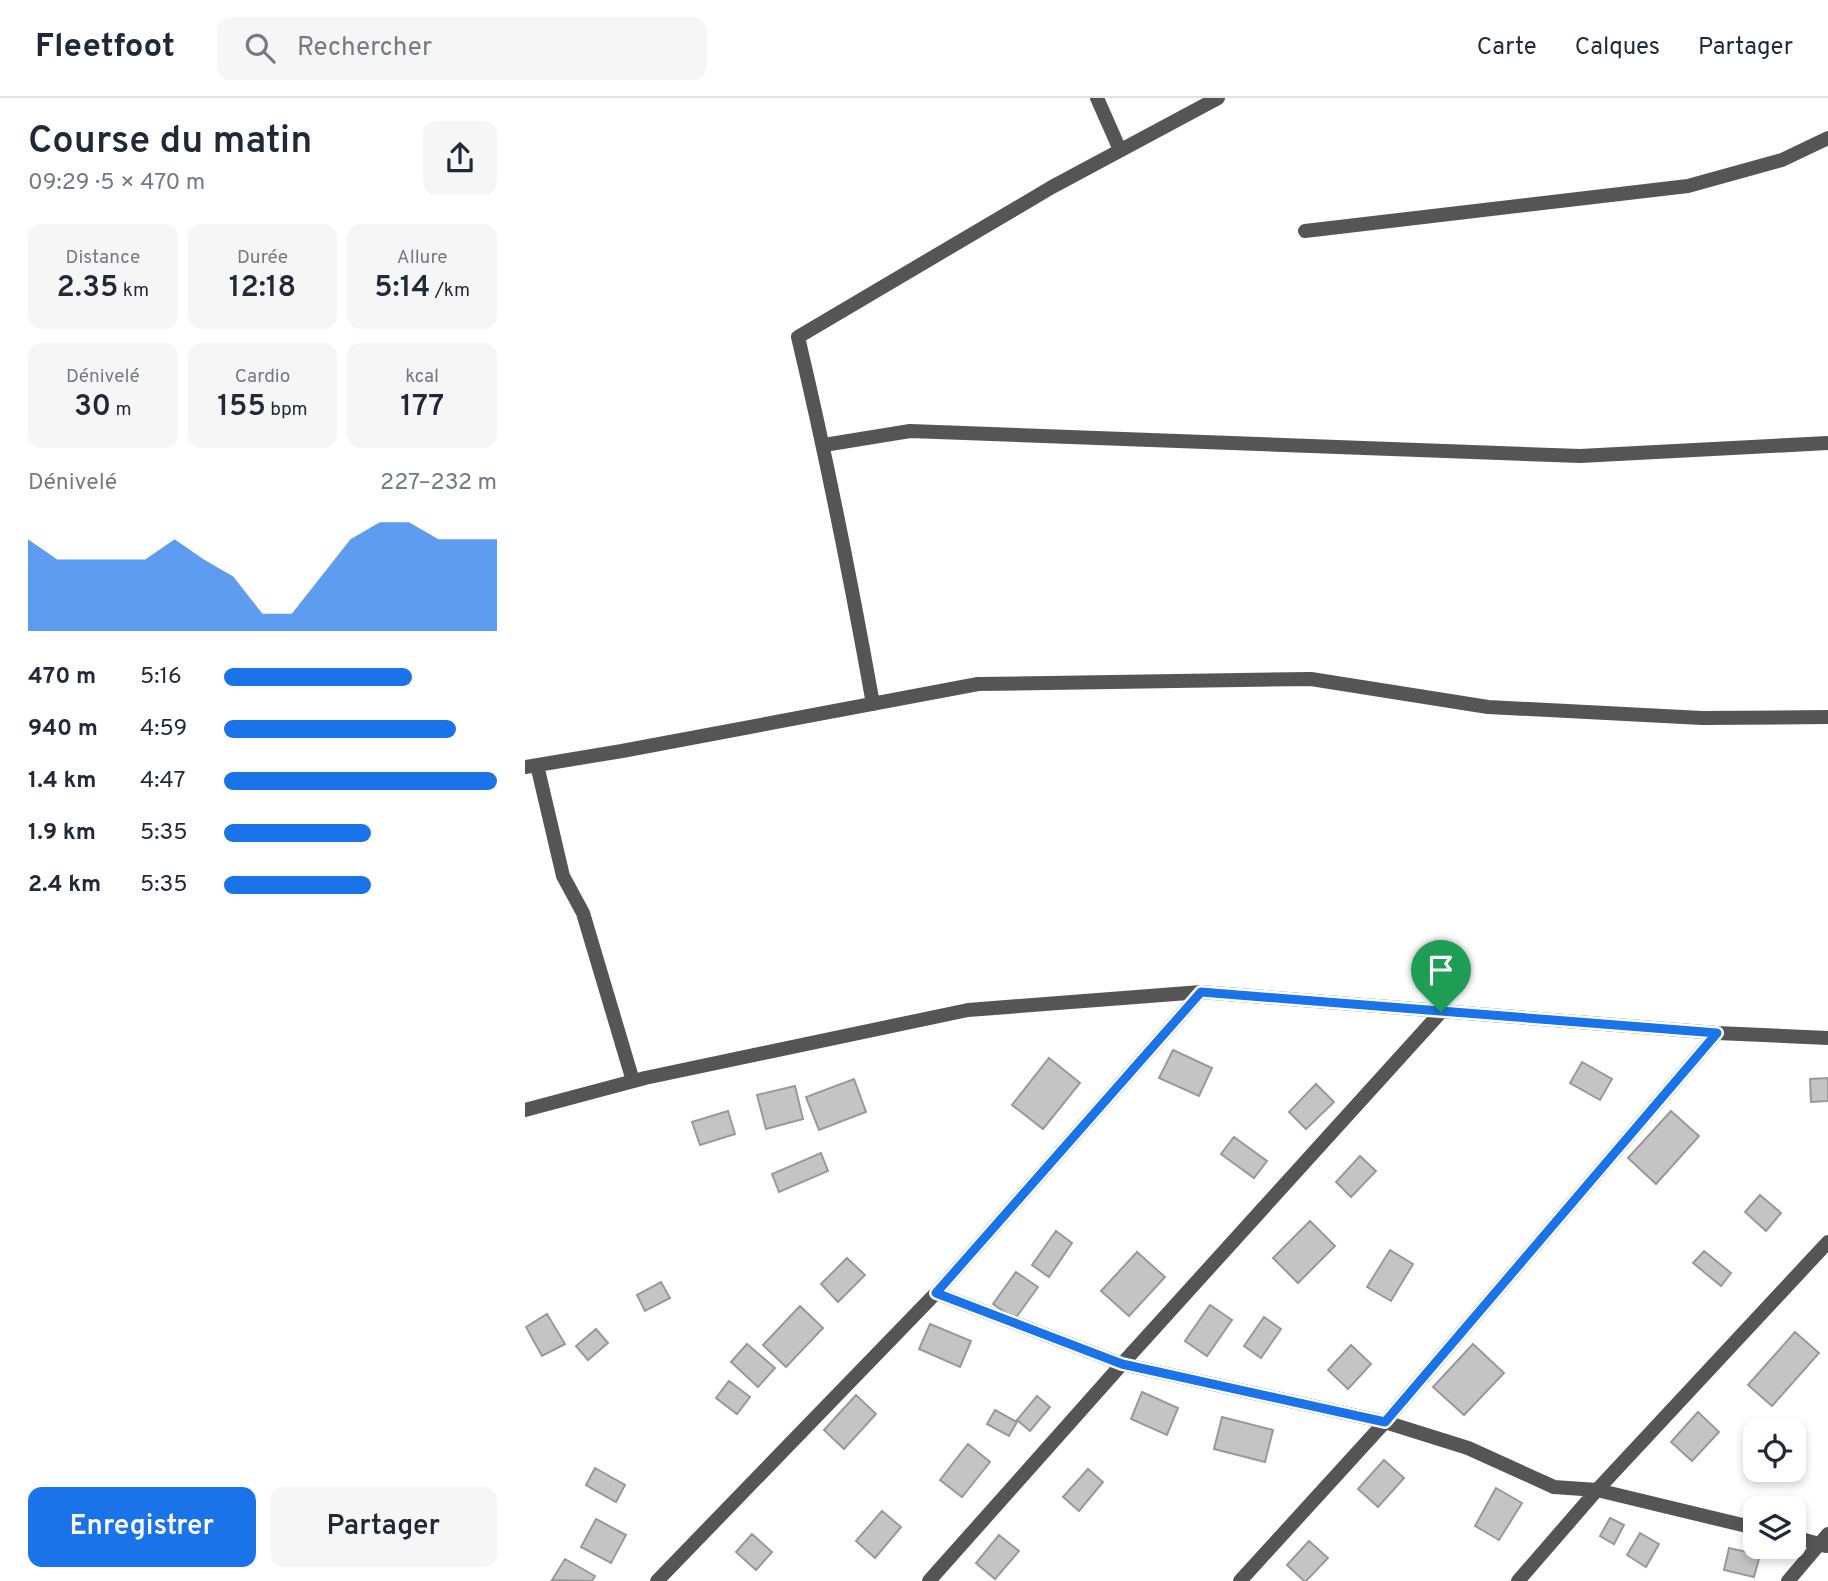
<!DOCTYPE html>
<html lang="fr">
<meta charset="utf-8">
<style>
:root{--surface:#fff;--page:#f6f6f7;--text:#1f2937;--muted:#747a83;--line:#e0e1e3;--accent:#1a73e8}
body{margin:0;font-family:Overpass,sans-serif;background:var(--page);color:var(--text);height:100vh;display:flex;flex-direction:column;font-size:26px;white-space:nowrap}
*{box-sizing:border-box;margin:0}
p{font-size:23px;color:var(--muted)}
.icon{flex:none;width:38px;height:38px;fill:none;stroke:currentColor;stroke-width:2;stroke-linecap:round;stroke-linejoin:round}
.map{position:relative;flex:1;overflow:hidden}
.side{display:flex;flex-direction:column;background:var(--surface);width:525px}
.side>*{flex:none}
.fabs{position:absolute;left:1218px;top:1321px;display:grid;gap:14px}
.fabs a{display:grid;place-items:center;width:63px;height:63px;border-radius:14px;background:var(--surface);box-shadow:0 4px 10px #0003;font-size:35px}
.pin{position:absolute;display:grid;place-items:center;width:60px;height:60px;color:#fff;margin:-72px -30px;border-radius:50% 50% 50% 0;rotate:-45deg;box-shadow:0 0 7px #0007}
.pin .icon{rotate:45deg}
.round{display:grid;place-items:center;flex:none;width:74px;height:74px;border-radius:14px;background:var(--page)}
.head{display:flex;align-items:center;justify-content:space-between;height:119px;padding:0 28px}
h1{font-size:38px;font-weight:600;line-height:52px}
.figures{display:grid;grid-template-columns:repeat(3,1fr);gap:10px;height:119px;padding:7px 28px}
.figures div{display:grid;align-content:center;border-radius:14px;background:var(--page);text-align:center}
.figures b{font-size:30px;font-weight:600}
.figures small{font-size:19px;font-weight:400}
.figures p{font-size:19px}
.chart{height:196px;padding:14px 28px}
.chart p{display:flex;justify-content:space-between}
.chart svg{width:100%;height:126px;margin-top:7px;fill:var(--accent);opacity:.7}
.primary-button{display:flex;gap:14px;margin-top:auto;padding:14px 28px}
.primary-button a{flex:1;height:80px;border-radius:14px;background:var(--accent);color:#fff;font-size:28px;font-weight:600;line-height:80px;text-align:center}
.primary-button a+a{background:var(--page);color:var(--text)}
ul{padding:0 28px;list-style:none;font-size:23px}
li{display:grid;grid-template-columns:112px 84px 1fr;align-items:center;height:52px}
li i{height:18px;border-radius:9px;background:var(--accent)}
header{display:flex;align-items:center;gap:42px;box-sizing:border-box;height:98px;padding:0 35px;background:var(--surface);border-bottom:2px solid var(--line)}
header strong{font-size:33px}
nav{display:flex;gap:38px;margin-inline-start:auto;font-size:24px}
.search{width:490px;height:63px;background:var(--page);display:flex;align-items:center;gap:18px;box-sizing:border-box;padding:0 24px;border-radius:14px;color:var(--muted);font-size:26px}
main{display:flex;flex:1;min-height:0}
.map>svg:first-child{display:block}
.building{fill:#c4c4c4;stroke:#999;stroke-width:2}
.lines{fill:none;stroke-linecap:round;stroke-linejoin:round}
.minor{stroke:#555;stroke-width:14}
.tertiary{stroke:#555;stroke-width:14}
.route-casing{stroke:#fff;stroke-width:14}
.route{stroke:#1a73e8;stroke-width:9}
</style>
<header>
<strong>Fleetfoot</strong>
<div class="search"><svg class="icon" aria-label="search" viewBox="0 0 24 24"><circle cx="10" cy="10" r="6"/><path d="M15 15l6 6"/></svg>Rechercher</div>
<nav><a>Carte</a><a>Calques</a><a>Partager</a></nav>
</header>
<main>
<section class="side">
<div class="head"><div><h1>Course du matin</h1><p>09:29 · 5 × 470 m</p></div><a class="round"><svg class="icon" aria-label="share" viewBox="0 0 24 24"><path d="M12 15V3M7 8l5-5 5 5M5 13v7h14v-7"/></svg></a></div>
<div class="figures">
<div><p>Distance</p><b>2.35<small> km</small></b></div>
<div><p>Durée</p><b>12:18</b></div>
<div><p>Allure</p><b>5:14<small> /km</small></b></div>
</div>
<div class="figures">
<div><p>Dénivelé</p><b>30<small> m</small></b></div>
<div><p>Cardio</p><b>155<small> bpm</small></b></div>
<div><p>kcal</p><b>177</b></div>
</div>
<div class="chart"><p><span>Dénivelé</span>227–232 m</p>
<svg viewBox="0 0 160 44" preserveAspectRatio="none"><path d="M0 44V12L10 19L20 19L30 19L40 19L50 12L60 19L70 25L80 38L90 38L100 25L110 12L120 6L130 6L140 12L150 12L160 12V44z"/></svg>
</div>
<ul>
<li><b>470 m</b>5:16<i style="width:69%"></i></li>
<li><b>940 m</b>4:59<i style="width:85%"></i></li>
<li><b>1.4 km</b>4:47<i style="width:100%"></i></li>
<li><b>1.9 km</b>5:35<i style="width:54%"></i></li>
<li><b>2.4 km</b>5:35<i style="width:54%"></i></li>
</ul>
<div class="primary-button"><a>Enregistrer</a><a>Partager</a></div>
</section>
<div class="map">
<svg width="1303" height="1483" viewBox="0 0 1303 1483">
<rect width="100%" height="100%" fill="#fff"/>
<path class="building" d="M648,952l39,18 -13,28 -40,-18z
M524,960l31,25 -37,46 -31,-24z
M1057,964l30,17 -12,21 -30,-17z
M1303,980v23l-17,1 -1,-23z
M329,981l12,33 -47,18 -13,-33z
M791,986l18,18 -28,27 -17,-17z
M270,988l8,33 -37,10 -9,-34z
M203,1013l7,23 -35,11 -8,-23z
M1146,1013l28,25 -43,48 -28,-26z
M709,1039l33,24 -13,17 -33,-24z
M296,1055l7,18 -49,21 -7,-18z
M835,1058l16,15 -25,26 -15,-15z
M1235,1097l21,18 -15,18 -21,-19z
M785,1123l25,25 -37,37 -25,-25z
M531,1133l16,12 -23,34 -17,-12z
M865,1152l23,14 -22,37 -24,-14z
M1179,1153l27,22 -10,13 -28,-23z
M612,1154l28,25 -36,39 -28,-25z
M322,1160l18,17 -27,27 -17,-18z
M491,1174l22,15 -23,32 -22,-15z
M136,1184l9,16 -25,13 -8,-16z
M685,1207l22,15 -25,36 -22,-15z
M275,1208l23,22 -37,39 -23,-22z
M22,1216l18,30 -23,12 -16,-29z
M739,1219l17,12 -20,29 -17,-12z
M405,1226l41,17 -11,26 -41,-18z
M71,1231l12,14 -20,17 -12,-14z
M1270,1234l24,21 -47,53 -24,-21z
M222,1246l28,24 -17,19 -27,-25z
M948,1246l31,29 -40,42 -31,-28z
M826,1247l20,19 -23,25 -20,-19z
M204,1283l21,16 -13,17 -21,-16z
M617,1294l36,16 -11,27 -36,-16z
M331,1297l20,19 -32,35 -20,-19z
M512,1298l13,11 -20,24 -13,-11z
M470,1312l22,12 -8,14 -22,-12z
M1173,1314l21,20 -27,29 -21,-19z
M697,1319l51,13 -8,32 -51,-13z
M443,1346l22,18 -28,35 -22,-17z
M859,1362l20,18 -26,29 -20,-18z
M70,1370l30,17 -9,17 -30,-17z
M563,1371l15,13 -24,29 -16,-14z
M971,1390l26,15 -23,37 -24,-14z
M357,1413l19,16 -26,31 -19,-17z
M1085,1420l14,7 -10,19 -14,-8z
M71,1421l30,16 -15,28 -30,-16z
M1115,1435l19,11 -13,23 -19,-12z
M227,1436l20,18 -16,18 -20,-18z
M474,1437l20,16 -24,28 -19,-16z
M784,1443l19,17 -22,23h-2l-17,-16z
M1204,1450l31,7 -6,22 -30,-7z
M40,1461l30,17 -3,5 -40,-1z"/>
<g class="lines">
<path class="minor" d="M572,0l23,52
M780,133l383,-45 94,-26 46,-22
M299,347l86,-14 670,25 248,-13
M348,606c-22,-123 -46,-245 -75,-367l254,-150 166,-89
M12,667l26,111 20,37 50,168
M0,669l97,-16 356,-67 333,-5 177,28 214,11 126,-1
M411,1195l186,71 263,58 83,26 86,39 43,3 158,38
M1269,1439l32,9
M132,1483l279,-288 265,-301
M404,1483l193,-217 319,-352
M715,1483l145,-159 332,-389
M993,1483l79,-91 231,-248
M1263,1483l40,-47"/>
<path class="tertiary" d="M0,1012l120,-32 323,-68 233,-18 516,41 111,5"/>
</g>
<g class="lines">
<g class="route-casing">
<path id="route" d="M676,894l516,41 -332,389 -263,-58 -186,-71z"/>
</g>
<use href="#route" class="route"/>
</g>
</svg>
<div class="fabs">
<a><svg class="icon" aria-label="locate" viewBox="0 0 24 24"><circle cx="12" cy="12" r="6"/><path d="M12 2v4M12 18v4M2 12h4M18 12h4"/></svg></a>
<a><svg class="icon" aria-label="layers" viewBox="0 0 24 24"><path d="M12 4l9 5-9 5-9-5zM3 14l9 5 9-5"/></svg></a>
</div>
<div class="pin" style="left:916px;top:914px;background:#1e9e55"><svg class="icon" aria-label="arrive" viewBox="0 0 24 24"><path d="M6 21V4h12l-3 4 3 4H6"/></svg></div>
</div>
</main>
